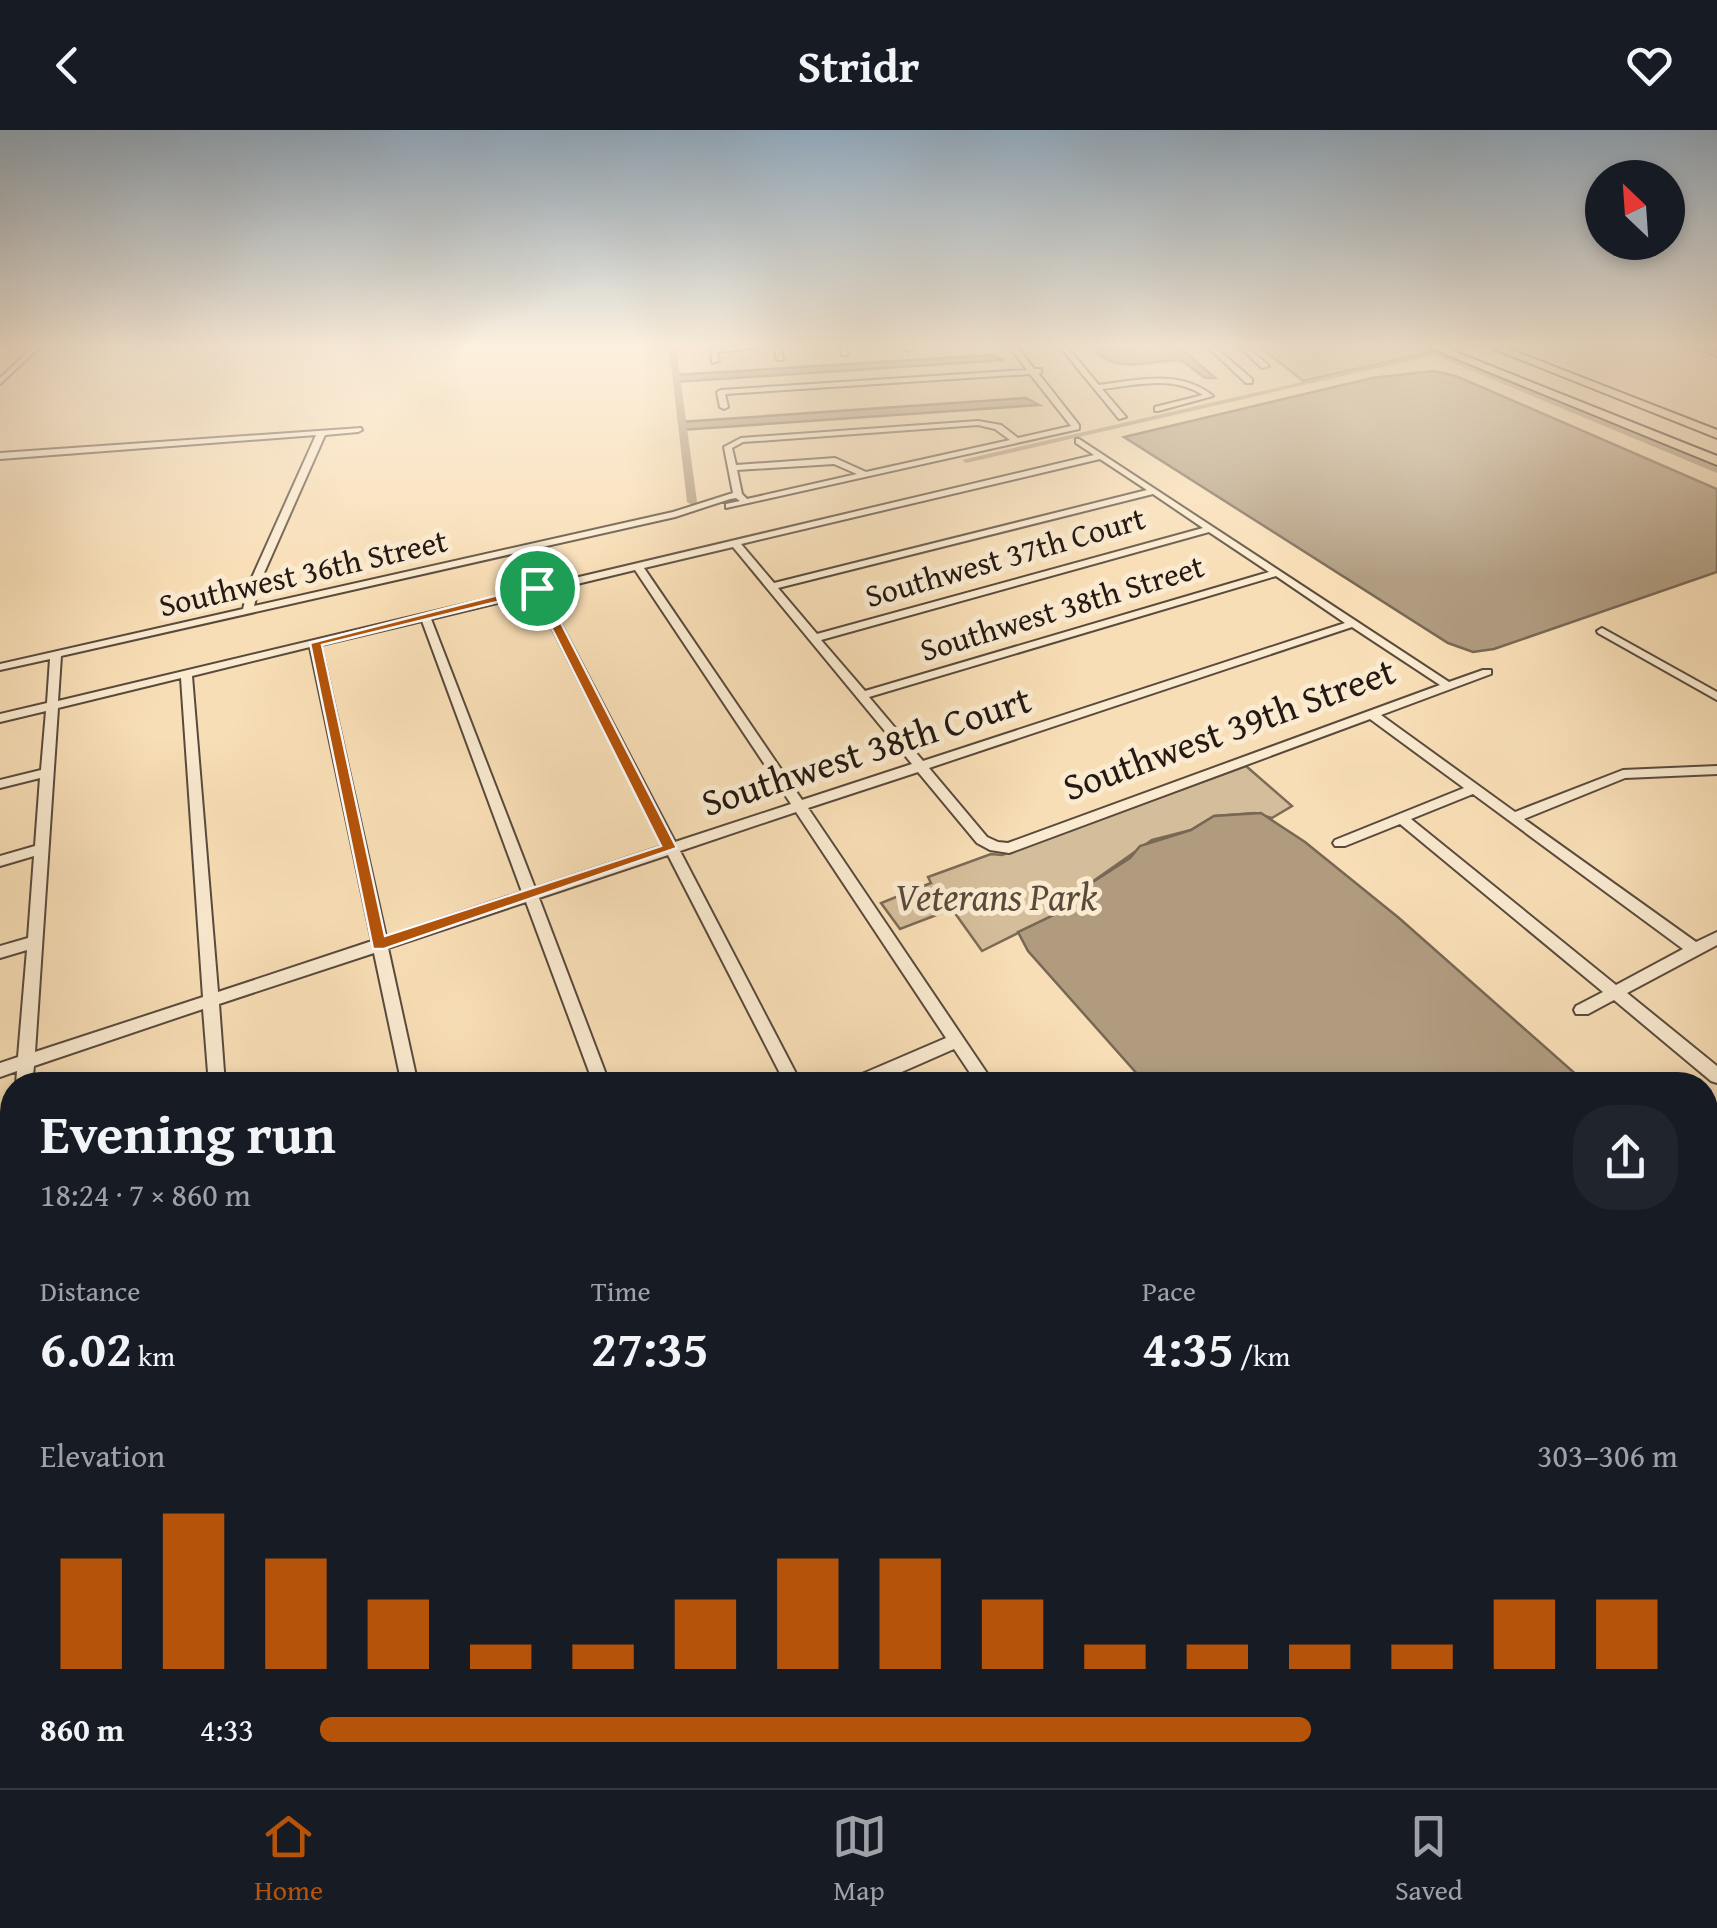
<!DOCTYPE html>
<meta charset="utf-8">
<style>
:root{--surface:#171b24;--page:#20242c;--text:#f1f3f6;--muted:#9ea1a6;--line:#363941;--accent:#b45309}
body{margin:0;font-family:"Gentium Book Plus",serif;background:var(--page);color:var(--text);height:100vh;display:flex;flex-direction:column;font-size:38px;white-space:nowrap}
*{box-sizing:border-box;margin:0}
p{font-size:32px;color:var(--muted)}
.icon{flex:none;width:55px;height:55px;fill:none;stroke:currentColor;stroke-width:2;stroke-linecap:round;stroke-linejoin:round}
.map{position:relative;flex:1;overflow:hidden}
.side{position:absolute;left:0px;top:942px;width:1718px;height:718px;display:flex;flex-direction:column;background:var(--surface);border-radius:40px 40px 0 0;box-shadow:0 5px 15px #0003}
.side>*{flex:none}
.needle{width:65px;rotate:335deg}
.tools{position:absolute;left:1585px;top:30px;display:grid;gap:20px}
.tools a{display:grid;place-items:center;width:100px;height:100px;border-radius:50%;background:var(--surface);box-shadow:0 5px 15px #0003;font-size:50px}
.pin{position:absolute;display:grid;place-items:center;width:85px;height:85px;color:#fff;margin:-42px;border:5px solid #fff;border-radius:50%;box-shadow:0 2px 10px #0007}
.round{display:grid;place-items:center;flex:none;width:105px;height:105px;border-radius:40px;background:var(--page)}
.overview{display:flex;align-items:center;justify-content:space-between;height:170px;padding:0 40px}
h1{font-size:55px;font-weight:600;line-height:75px}
.figures{display:grid;grid-template-columns:repeat(3,1fr);gap:15px;height:170px;padding:10px 40px}
.figures div{display:grid;align-content:center}
.figures b{font-size:50px;font-weight:600}
.figures small{font-size:28px;font-weight:400}
.figures p{font-size:28px}
.chart{height:280px;padding:20px 40px}
.chart p{display:flex;justify-content:space-between}
.chart svg{width:100%;height:180px;margin-top:10px;stroke:var(--accent);stroke-width:6}
ul{padding:0 40px;list-style:none;font-size:32px}
li{display:grid;grid-template-columns:160px 120px 1fr;align-items:center;height:75px}
li i{height:25px;border-radius:12px;background:var(--accent)}
header{display:flex;justify-content:space-between;align-items:center;height:130px;padding:0 40px;background:var(--surface);font-size:45px;font-weight:600}
.menu{display:flex;justify-content:space-around;align-items:center;height:140px;border-top:2px solid var(--line);background:var(--surface);font-size:28px;color:var(--muted)}
.menu a{display:grid;justify-items:center;gap:5px}
.menu .on{color:var(--accent)}
.map>svg:first-child{display:block}
.green{fill:#d4bd9a;stroke:#7c6b56;stroke-width:2.5}
.water{fill:#b09b7f;stroke:#786754;stroke-width:2.5}
.lines{fill:none;stroke-linecap:round;stroke-linejoin:round}
.canal{fill:#b09b7f;fill-rule:evenodd}
.minor-casing{stroke:#594a3c;stroke-width:4}
.highway-casing{stroke:#241913;stroke-width:4}
.minor{fill:#faead0;fill-rule:evenodd}
.highway{fill:#f8deb6;fill-rule:evenodd}
.route{fill:#b45309;stroke:#fff;stroke-width:2.5;fill-rule:evenodd}
.labels{text-anchor:middle;stroke-width:10;stroke-linejoin:round;paint-order:stroke}
.far-street-label{font-size:32px;fill:#241913;stroke:#faead0}
.street-label{font-size:38px;fill:#241913;stroke:#faead0}
.park-label{font-size:38px;font-style:italic;fill:#594a3c;stroke:#faead0}
</style>
<header><svg class="icon" aria-label="back" viewBox="0 0 24 24"><path d="M15 5l-7 7 7 7"/></svg>Stridr<svg class="icon" aria-label="heart" viewBox="0 0 24 24"><path d="M12 20l-8-8c-3-5 5-10 8-4 3-6 11-1 8 4z"/></svg></header>
<div class="map">
<svg width="1717" height="1658" viewBox="0 0 1717 1658">
<rect width="100%" height="100%" fill="#f8deb6"/>
<filter id="stains"><feTurbulence type="fractalNoise" baseFrequency=".002" numOctaves="4"/><feColorMatrix values="0 0 0 0 .2 0 0 0 0 .09 0 0 0 0 .02 0 0 0 .5 -.17"/></filter>
<radialGradient id="worn" r=".72"><stop offset=".6" stop-color="#630" stop-opacity="0"/><stop offset="1" stop-color="#630" stop-opacity=".3"/></radialGradient>
<path class="green" d="M1260,217h153l14,6 -124,28z
M1246,636l46,40 -20,12 -17,-5 -41,3 -23,14 -39,10 -70,49 -24,24 -76,38 -30,-42 -52,20 -19,-26 50,-20 -3,-6 63,-23 11,1z"/>
<path class="water" d="M1092,217h88l35,31h-10l-24,-18c-31,0 -67,16 -89,-13z
M992,225l12,5 -328,22 -1,-7z
M1433,241l23,5 261,113v83l-223,77 -21,3 -25,-9 -324,-206 248,-59z
M1026,268l13,7 -358,25 -1,-8z
M1261,683l44,29 94,76 189,167h-441l-119,-134 -10,-19 40,-19 24,-24 48,-31 10,-12 51,-16 23,-14z
M1705,1058l12,11v384l-12,17z
M473,1648h1085l-6,10h-1093z"/>
<g class="lines">
<path class="canal" d="M669,217h7l21,155 -5,3 -5,-3z
M1426,219l12,2 279,116v6l-283,-118 -468,108 -4,-3 465,-107z"/>
<g class="minor-casing">
<path id="minor" d="M33,217h7l-40,37v-6z
M724,217h40l-47,5 2,9 -7,2 -1,-14z
M774,217h7l2,13h-6z
M839,217h7l2,8h-6z
M904,217h7l1,3 -6,1z
M1010,217h7l17,22h7v4h-3l41,52v4l-353,79v-4l14,-3 -4,-3 -6,1 -55,18 -614,139 -3,45 474,-113 5,-3 4,1 553,-131 -18,-12v-4h3l370,243 34,-12h8v4l-110,41 134,97 108,-42 94,-4v8l-92,4 -101,41 172,123 21,-10v13l-90,48 90,73v17l-6,-2 -97,-81 -26,14h-12l-2,-4 2,-4 27,-14 -203,-168 -55,22h-10l-2,-3 2,-3 129,-52 -94,-69 -361,134 -19,-3 -13,-7 -59,-71 -110,36 187,277h-17l-24,-36 -82,36h-26l2,-5 98,-42 -150,-226 -116,39 122,234h-16l-118,-230 -129,43 71,187h-16l-68,-183 -138,46 30,137h-16l-28,-132 -155,51 6,81h-16l-6,-76 -169,57 -2,19h-16l1,-14 -17,6v-14l18,-6 9,-107 -27,8v-12l28,-8 6,-82 -34,10v-10l35,-10 5,-68 -40,10v-8l41,-10 5,-59 -46,11v-8l47,-11 3,-44 -50,11v-6l243,-55 7,-27 66,-147 -316,24v-6l361,-25 1,2 -4,2 -33,3 -65,147 -6,24 419,-94 60,-19 -9,-46 17,-9 237,-17 23,4 17,13 53,-12 -41,-52 -305,20 3,13 -4,2 -4,-2 -3,-15 4,-2 306,-20zM978,295l17,4 15,11 -144,32 -31,-14 -99,7 -4,-17 11,-6zM1100,329l47,31 -373,93 -33,-39zM834,334l23,10 -110,25 -5,-5 -5,-24zM1153,364l50,34 -386,106 -39,-46zM1209,402l60,40 -404,119 -44,-51zM733,417l179,217 -110,36 -158,-232zM635,440l156,234 -116,38 -131,-250zM1276,446l69,47 -422,138 -54,-64zM535,464l128,252 -128,42 -104,-269zM422,491l100,271 -136,45 -65,-292zM1352,497l88,58 -432,158 -10,-1 -11,-5 -58,-69zM310,517l62,294 -154,51 -26,-316zM181,548l22,319 -168,55 23,-344zM1473,664l210,155 -67,36 -205,-166z
M1060,217h7l32,38c39,-5 81,-16 114,11l-55,15h-3v-4l48,-12c-30,-20 -67,-10 -101,-6l24,28 -7,2z
M1208,217h7l37,32v4h-6z
M1240,217h7l22,19 -7,2z
M1694,217h10l13,5v4z
M1602,498l115,64v8l-119,-67 -1,-2z
M12,1062v18l-12,5v-18z
M12,1115l-1,192 -3,8 -8,3v-158l3,-36 2,-7z
M1717,1606v30l-12,7v-30z
M308,1648h38l-6,10h-39z
M1666,1648h32l-5,10h-33z"/>
</g>
<g class="highway-casing">
<path id="highway" d="M1428,217h15l274,109v9z
M1489,217h15l213,83v8z"/>
</g>
<use href="#minor" class="minor"/>
<use href="#highway" class="highway"/>
</g>
<linearGradient id="sky" x2="0" y2="1"><stop stop-color="#91aabe"/><stop offset="0.48" stop-color="#fcf0de"/><stop offset="1" stop-color="#fcf0de" stop-opacity="0"/></linearGradient>
<rect width="1717" height="449" fill="url(#sky)"/>
<path class="route" d="M537,455l6,3 134,260 -293,101h-11l-63,-306zM534,463l127,253 -276,90 -63,-291z"/>
<g class="labels">
<g class="far-street-label">
<text transform="translate(1005 427) rotate(-16)" y="11">Southwest 37th Court</text>
<text transform="translate(303 443) rotate(-13)" y="11">Southwest 36th Street</text>
<text transform="translate(1062 478) rotate(-17)" y="11">Southwest 38th Street</text>
</g>
<g class="street-label">
<text transform="translate(1229 599) rotate(-20)" y="13">Southwest 39th Street</text>
<text transform="translate(866 621) rotate(-18)" y="13">Southwest 38th Court</text>
</g>
<g class="park-label">
<text x="996" y="780">Veterans Park</text>
</g>
</g>
<rect width="100%" height="100%" filter="url(#stains)"/>
<rect width="100%" height="100%" fill="url(#worn)"/>
</svg>
<div class="tools">
<a><svg class="needle" viewBox="-14 -14 28 28"><path d="M0-13l5 13h-10z" fill="#e53935"/><path d="M0 13l5-13h-10z" fill="#9ea1a6"/></svg></a>
</div>
<div class="pin" style="left:537px;top:458px;background:#1e9e55"><svg class="icon" aria-label="arrive" viewBox="0 0 24 24"><path d="M6 21V4h12l-3 4 3 4H6"/></svg></div>
<section class="side">
<div class="overview"><div><h1>Evening run</h1><p>18:24 · 7 × 860 m</p></div><a class="round"><svg class="icon" aria-label="share" viewBox="0 0 24 24"><path d="M12 15V3M7 8l5-5 5 5M5 13v7h14v-7"/></svg></a></div>
<div class="figures">
<div><p>Distance</p><b>6.02<small> km</small></b></div>
<div><p>Time</p><b>27:35</b></div>
<div><p>Pace</p><b>4:35<small> /km</small></b></div>
</div>
<div class="chart"><p><span>Elevation</span>303–306 m</p>
<svg viewBox="0 0 160 44" preserveAspectRatio="none"><path d="M5 44V17M15 44V6M25 44V17M35 44V27M45 44V38M55 44V38M65 44V27M75 44V17M85 44V17M95 44V27M105 44V38M115 44V38M125 44V38M135 44V38M145 44V27M155 44V27"/></svg>
</div>
<ul>
<li><b>860 m</b>4:33<i style="width:73%"></i></li>
</ul>
</section>
</div>
<nav class="menu">
<a class="on"><svg class="icon" aria-label="home" viewBox="0 0 24 24"><path d="M3 11l9-7 9 7M6 9v11h12V9"/></svg>Home</a>
<a><svg class="icon" aria-label="map" viewBox="0 0 24 24"><path d="M3 6l6-2 6 2 6-2v14l-6 2-6-2-6 2zM9 4v14M15 6v14"/></svg>Map</a>
<a><svg class="icon" aria-label="saved" viewBox="0 0 24 24"><path d="M7 4h10v16l-5-4-5 4z"/></svg>Saved</a>
</nav>
